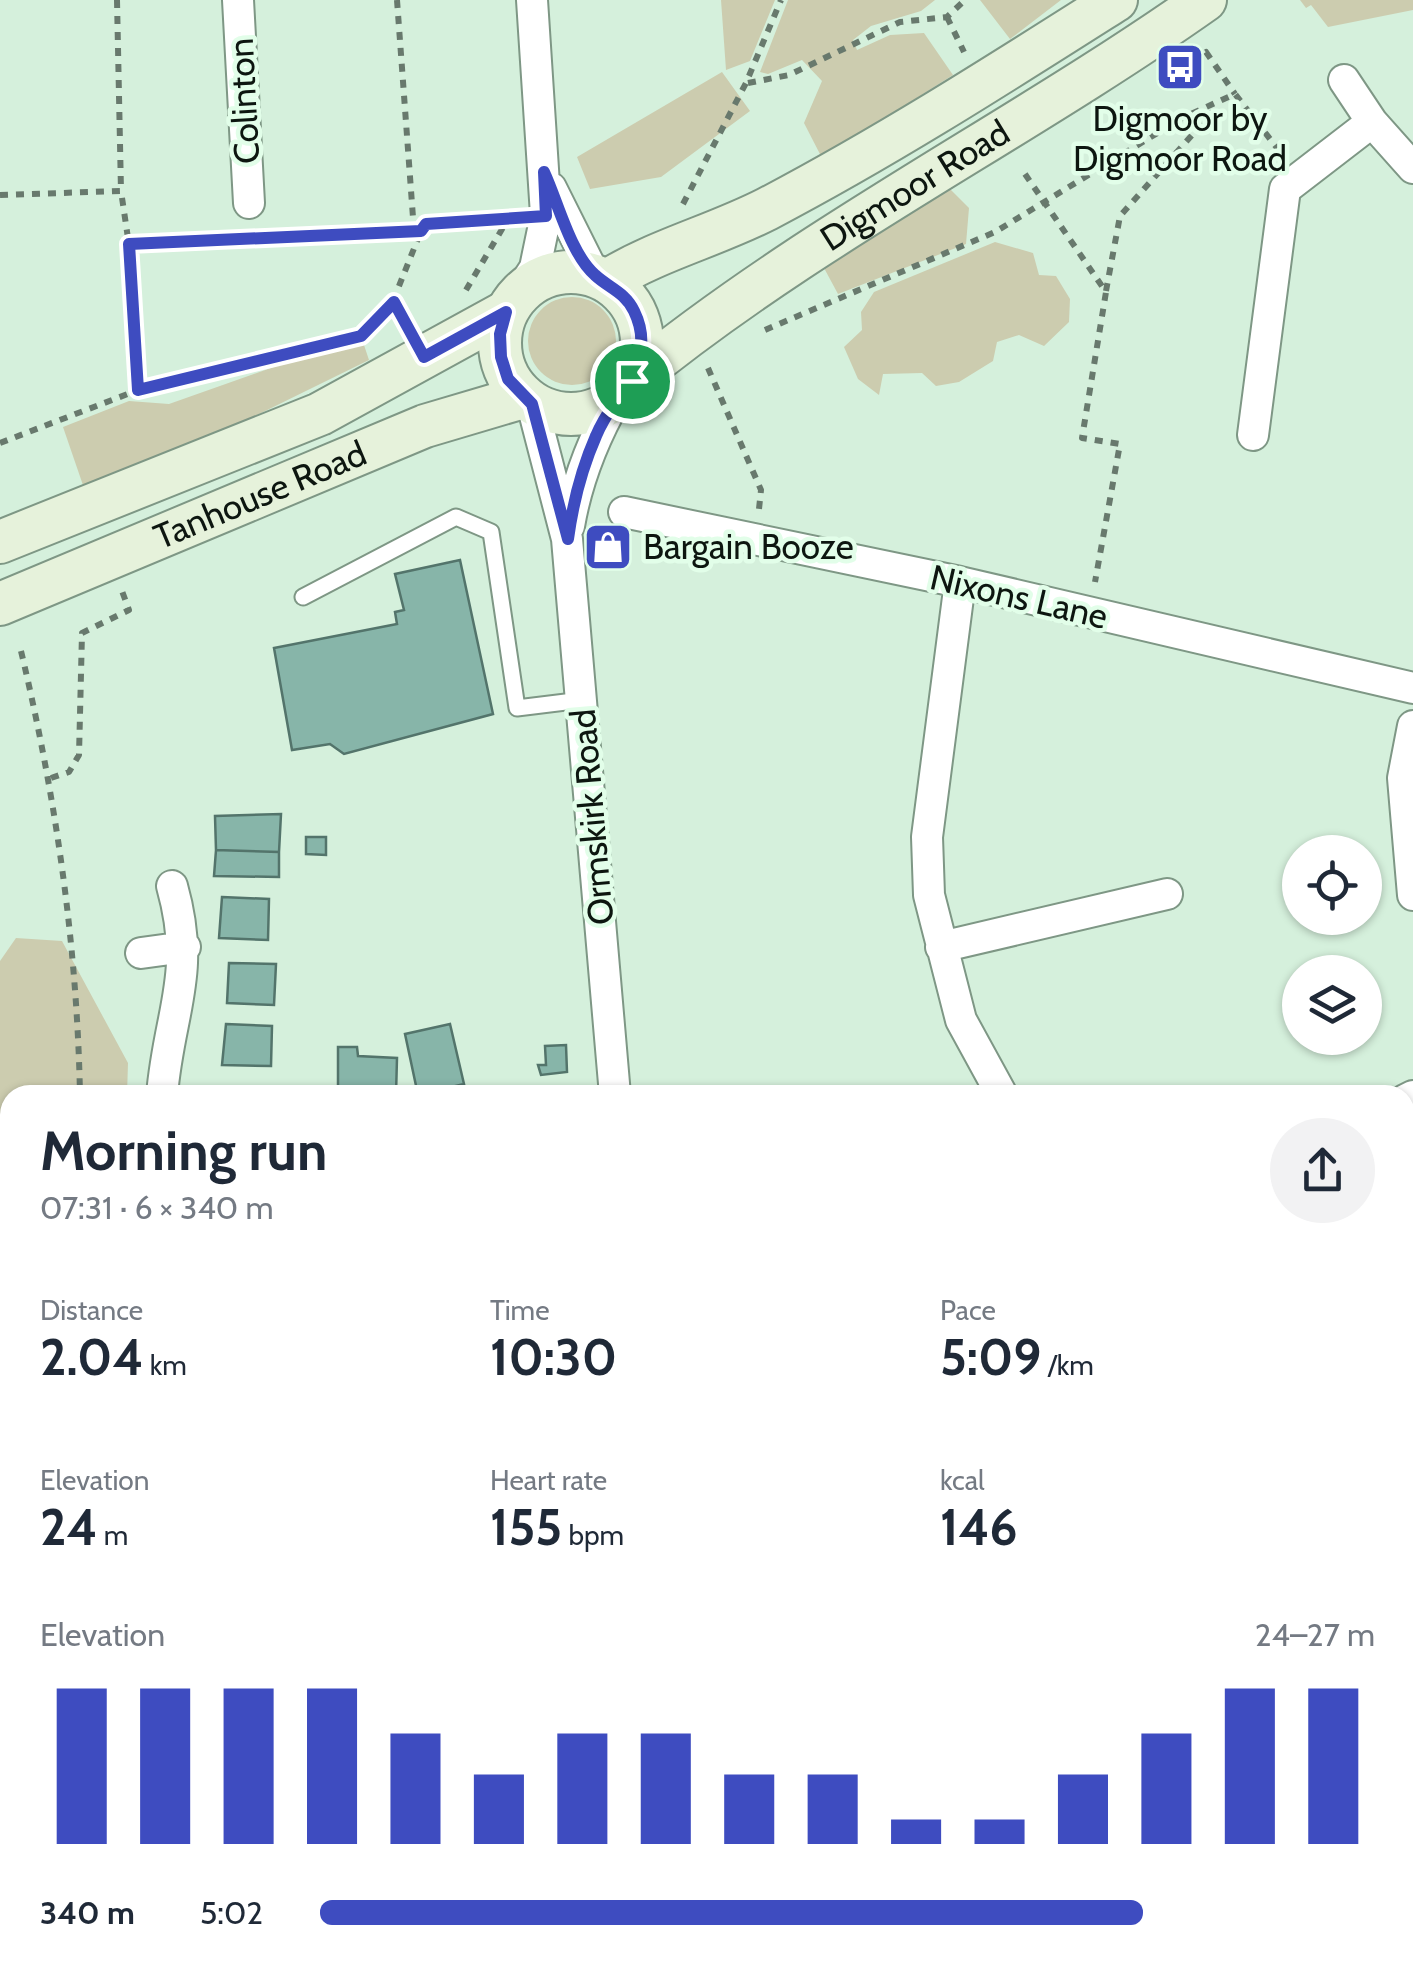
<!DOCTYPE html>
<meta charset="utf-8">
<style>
:root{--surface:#fff;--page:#f2f2f3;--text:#1f2937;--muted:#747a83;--accent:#3e4cc0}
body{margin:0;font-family:Cabin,sans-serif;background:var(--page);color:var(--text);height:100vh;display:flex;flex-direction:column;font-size:38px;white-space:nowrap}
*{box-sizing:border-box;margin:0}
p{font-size:32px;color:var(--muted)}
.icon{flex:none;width:55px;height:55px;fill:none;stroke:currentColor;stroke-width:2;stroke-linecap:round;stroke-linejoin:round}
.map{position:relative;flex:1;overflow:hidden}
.sheet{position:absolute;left:0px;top:1085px;width:1415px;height:888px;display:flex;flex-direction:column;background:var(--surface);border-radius:30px 30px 0 0;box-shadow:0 2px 8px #0004}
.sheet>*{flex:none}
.buttons{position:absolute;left:1282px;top:835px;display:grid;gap:20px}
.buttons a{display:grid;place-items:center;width:100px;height:100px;border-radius:50%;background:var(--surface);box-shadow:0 2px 8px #0004;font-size:50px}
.pin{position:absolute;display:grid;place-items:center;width:85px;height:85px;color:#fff;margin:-42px;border:5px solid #fff;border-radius:50%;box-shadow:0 2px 10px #0007}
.round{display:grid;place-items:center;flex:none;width:105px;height:105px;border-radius:52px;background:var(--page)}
.overview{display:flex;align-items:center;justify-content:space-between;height:170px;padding:0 40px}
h1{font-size:55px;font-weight:800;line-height:75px}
.figures{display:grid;grid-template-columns:repeat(3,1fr);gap:15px;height:170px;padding:10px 40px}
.figures div{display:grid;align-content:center}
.figures b{font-size:50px;font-weight:800}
.figures small{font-size:28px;font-weight:400}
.figures p{font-size:28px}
.chart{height:280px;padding:20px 40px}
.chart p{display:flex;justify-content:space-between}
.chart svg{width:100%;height:180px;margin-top:10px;stroke:var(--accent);stroke-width:6}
ul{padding:0 40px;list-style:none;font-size:32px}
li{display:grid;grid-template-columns:160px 120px 1fr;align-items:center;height:75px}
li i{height:25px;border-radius:12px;background:var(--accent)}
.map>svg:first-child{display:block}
.green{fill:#ccccaf}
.building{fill:#87b5a9;stroke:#53746b;stroke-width:2.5}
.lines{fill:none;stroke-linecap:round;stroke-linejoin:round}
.lane-casing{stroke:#7e9785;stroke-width:19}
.street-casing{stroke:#7e9785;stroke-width:34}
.secondary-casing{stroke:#7e9785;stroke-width:46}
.path{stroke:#68796d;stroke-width:6;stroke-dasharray:8 8;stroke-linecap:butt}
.lane{stroke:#fff;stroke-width:15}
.street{stroke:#fff;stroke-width:30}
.secondary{stroke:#e6f2db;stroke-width:42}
.route-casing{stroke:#fff;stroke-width:20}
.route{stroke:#3e4cc0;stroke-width:12}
.labels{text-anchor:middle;stroke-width:9;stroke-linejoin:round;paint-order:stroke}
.street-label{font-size:35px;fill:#0d1610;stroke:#e2fee9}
.poi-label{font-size:35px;fill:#0d1610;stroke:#e2fee9}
</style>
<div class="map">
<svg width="1413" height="1971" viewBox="0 0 1413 1971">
<rect width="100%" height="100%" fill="#d5f0dc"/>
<path class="green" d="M721,0h54l-25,61 -24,9z
M788,0h147l-14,11 -50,15 -18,14 4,10 33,-15 34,-2 29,42 -131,83 -18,-35 18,-42 -20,-21 -34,14 -8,-2z
M980,0h81l-51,39z
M1300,0h113v10l-85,17 -17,-22 -5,3z
M722,72l28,39 -89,66 -71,12 -13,-32z
M943,182l26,26 -3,36 -128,50 -14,-26 9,-21z
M995,242l38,11 6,22 17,1 14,23 -1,23 -25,24 -25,-11 -22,7 -4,19 -34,21 -23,4 -14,-13 -39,1 -4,21 -21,-16 -14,-32 18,-17 -1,-18 13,-20z
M528 341a44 44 0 1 1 88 0a44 44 0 1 1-88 0Z
M361,336l8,24 -259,127 -25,4 -22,-64 66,-26 40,3z
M16,938l46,3 66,122 -1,32h-117v800l-10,3v-937z
M422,1962h242l31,9h-275z"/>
<path class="building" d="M460,560l33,154 -149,40 -14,-10 -38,6 -18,-102 123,-24 -2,-12 9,-2 -9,-36z
M281,814l-2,38 -63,-2 -1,-34z
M306,837h20v18l-20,-1z
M216,850l63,2v25l-65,-1z
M222,897l47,2 -1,41 -49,-2z
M229,963l47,1 -2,41 -47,-2z
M226,1024l46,2 -1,40 -49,-1z
M450,1024l14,60 -46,11 -13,-61z
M566,1045l1,27 -26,3 -3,-10h8l-1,-19z
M338,1047h19l1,9 39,2 -1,37h-58z
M212,1088l44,1v6h-44z
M771,1962h62l-3,9h-62z"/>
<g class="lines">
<g class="lane-casing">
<path id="lane" d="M303,597l153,-80 35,15 26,176 65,-8
M932,1971l3,-9"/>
</g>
<g class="street-casing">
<path id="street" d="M238,0l11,203
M1344,80l28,42 41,46
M551,188l44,88
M518,294l17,-26 11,-53 -14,-215
M532,404l35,135 48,556
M1253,435l32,-246 87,-67
M624,512l336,70 453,106
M569,526c8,-47 24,-87 48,-129
M960,582l-33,255 2,58 32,125 41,75
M1413,726l-10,52 10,117
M941,947l226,-53
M141,953l44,-6
M162,1095c7,-84 35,-120 10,-209
M1405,1100l8,-4
M1405,1393l8,8
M1373,1962l26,9
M400,1971l2,-9
M1143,1971l3,-9"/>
</g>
<g class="secondary-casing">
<g id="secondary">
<circle cx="571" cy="343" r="71"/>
<path d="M607,281c50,-31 107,-45 160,-72 120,-63 234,-136 349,-209"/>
<path id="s1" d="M631,381c178,-146 387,-249 574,-381"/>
<path d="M0,542l320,-128 186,-102"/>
<path id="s2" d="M0,604l425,-178 98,-29"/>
</g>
</g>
<path class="path" d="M117,0l4,191
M397,0l17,231
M947,17l17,35
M1166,79l40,-27 29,42
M748,83l41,-8 111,-53 47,-5 18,-17
M1025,174l81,118 -24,146 38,6 -25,138
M0,195l121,-4 8,54
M683,204l63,-121 35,-83
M251,238l170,-7 5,-7 90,-6
M466,290l42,-71
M1106,291l14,-75 97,-109
M393,301l28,-70
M765,330l230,-98 187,-114 53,-24 46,59
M708,368l53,122 -2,19
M138,390l-9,-145 122,-7v-6
M0,443l138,-53 223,-54 32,-35 14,26
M21,651c35,147 56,293 59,444
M51,778l18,-6 10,-17 3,-122 47,-23 -7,-19
M1405,1585l8,-23
M0,1754l10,-2
M1405,1931l8,-22
M683,1962l3,9
M880,1971l3,-9
M982,1971l3,-9
M1291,1971l4,-9"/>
<use href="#lane" class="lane"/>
<use href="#street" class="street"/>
<use href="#secondary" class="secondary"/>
</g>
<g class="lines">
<g class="route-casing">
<path id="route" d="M544,172c14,30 26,81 51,103 14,13 30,17 39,36 25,51 -20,81 -38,125 -15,34 -23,66 -28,103l-36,-135 -24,-25 -7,-22 -1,-23 6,-22 -82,45 -30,-55 -33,34 -223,54 -9,-146 292,-13 5,-7 120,-8z"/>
</g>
<use href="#route" class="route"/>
</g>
<defs>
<g id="bus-square" transform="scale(2.5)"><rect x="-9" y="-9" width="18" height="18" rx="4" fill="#3e4cc0" stroke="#e2fee9"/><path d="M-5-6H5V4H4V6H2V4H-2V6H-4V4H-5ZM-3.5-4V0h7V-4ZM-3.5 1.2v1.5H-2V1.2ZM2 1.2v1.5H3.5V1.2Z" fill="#fff"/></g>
<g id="shop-square" transform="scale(2.5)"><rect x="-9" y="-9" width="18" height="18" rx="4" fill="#3e4cc0" stroke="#e2fee9"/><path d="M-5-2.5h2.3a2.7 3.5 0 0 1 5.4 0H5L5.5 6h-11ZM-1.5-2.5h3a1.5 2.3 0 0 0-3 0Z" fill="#fff"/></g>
</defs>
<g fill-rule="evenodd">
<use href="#bus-square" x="1180" y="67"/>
<use href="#shop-square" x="608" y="547"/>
</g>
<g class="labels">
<g class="street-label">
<text transform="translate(244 101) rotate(-93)" y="12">Colinton</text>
<text dy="12" stroke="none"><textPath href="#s1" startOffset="345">Digmoor Road</textPath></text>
<text dy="12" stroke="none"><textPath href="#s2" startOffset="282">Tanhouse Road</textPath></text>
<text transform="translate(1019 597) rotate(13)" y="12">Nixons Lane</text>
<text transform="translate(592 817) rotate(-95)" y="12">Ormskirk Road</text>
</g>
<g class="poi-label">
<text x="1180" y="131">Digmoor by<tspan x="1180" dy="40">Digmoor Road</tspan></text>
<text x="643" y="559" text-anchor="start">Bargain Booze</text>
</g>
</g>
</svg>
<div class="buttons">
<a><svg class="icon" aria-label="locate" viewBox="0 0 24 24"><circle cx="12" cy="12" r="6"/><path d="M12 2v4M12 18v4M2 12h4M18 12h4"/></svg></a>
<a><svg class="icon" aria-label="layers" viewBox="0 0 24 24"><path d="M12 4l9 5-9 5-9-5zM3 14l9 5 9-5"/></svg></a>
</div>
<div class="pin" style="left:632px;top:381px;background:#1e9e55"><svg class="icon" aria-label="arrive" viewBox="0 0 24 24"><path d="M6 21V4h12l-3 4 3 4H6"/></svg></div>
<section class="sheet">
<div class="overview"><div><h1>Morning run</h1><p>07:31 · 6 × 340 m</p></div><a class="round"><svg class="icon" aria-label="share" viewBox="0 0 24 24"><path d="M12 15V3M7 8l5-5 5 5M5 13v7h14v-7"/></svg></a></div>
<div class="figures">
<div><p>Distance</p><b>2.04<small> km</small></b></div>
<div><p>Time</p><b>10:30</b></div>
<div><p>Pace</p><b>5:09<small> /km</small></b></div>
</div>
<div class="figures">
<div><p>Elevation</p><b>24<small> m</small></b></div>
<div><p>Heart rate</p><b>155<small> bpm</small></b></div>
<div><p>kcal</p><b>146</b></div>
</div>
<div class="chart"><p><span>Elevation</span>24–27 m</p>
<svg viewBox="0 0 160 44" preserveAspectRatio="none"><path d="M5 44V6M15 44V6M25 44V6M35 44V6M45 44V17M55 44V27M65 44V17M75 44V17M85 44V27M95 44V27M105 44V38M115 44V38M125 44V27M135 44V17M145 44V6M155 44V6"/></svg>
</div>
<ul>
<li><b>340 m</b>5:02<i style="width:78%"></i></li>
</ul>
</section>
</div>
